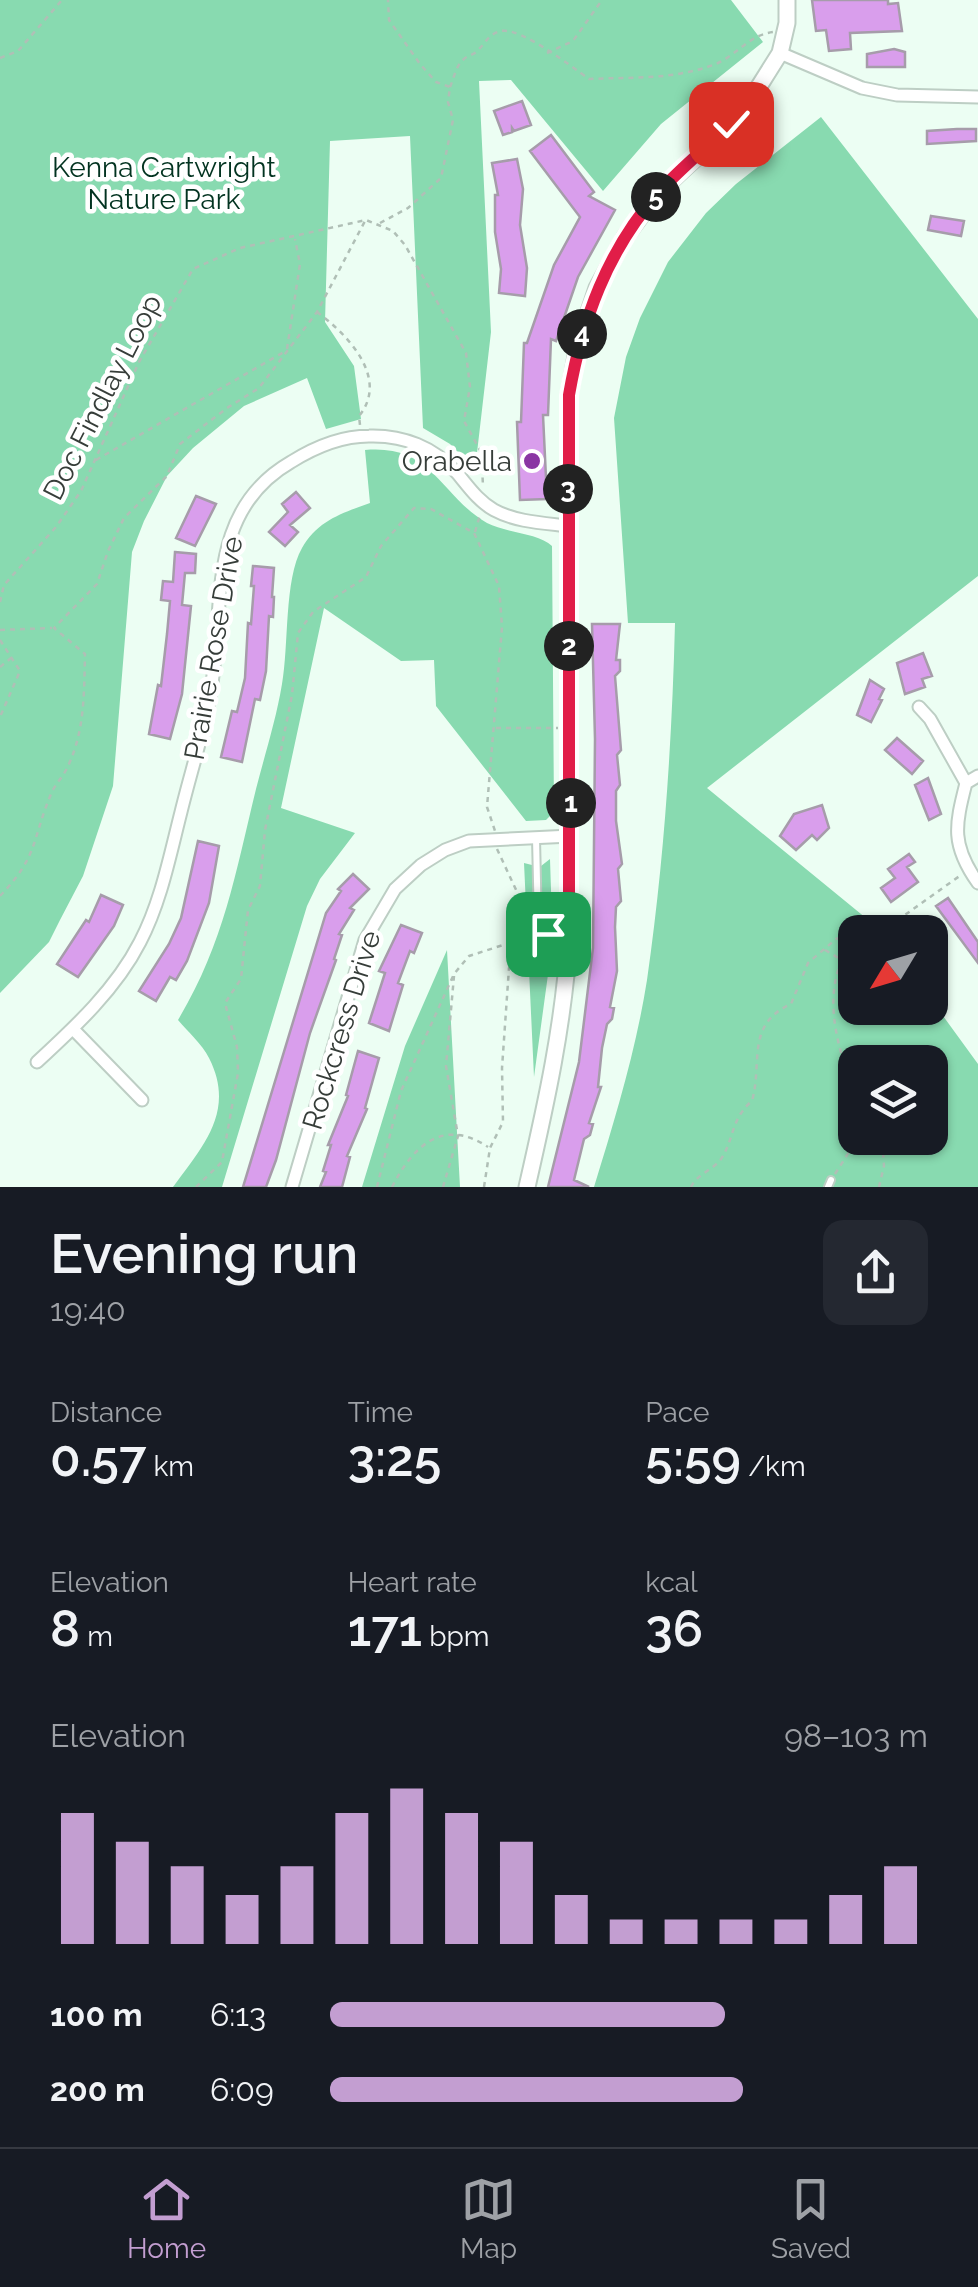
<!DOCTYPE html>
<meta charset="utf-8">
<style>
:root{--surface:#171b24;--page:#242831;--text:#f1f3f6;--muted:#9ea1a6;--line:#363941;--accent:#c39ed1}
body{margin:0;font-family:Raleway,sans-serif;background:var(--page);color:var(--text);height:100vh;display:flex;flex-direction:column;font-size:38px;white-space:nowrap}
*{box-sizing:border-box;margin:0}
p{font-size:32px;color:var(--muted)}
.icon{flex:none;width:55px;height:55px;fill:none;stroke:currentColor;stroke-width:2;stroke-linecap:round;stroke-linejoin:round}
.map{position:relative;height:1187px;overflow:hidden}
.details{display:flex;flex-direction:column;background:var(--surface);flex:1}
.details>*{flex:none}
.needle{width:65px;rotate:232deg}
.controls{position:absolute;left:838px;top:915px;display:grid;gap:20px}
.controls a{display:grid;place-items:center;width:110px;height:110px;border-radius:20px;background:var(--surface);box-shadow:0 2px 8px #0004;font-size:50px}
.pin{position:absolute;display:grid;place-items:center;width:85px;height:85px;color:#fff;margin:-42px;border-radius:20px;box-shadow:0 5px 15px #0006}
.km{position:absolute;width:50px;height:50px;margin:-25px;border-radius:50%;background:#222;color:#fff;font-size:28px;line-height:50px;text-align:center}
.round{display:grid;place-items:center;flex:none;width:105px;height:105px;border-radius:20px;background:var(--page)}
.overview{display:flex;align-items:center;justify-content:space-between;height:170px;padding:0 50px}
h1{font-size:55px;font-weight:600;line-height:75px}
.figures{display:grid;grid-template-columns:repeat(3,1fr);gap:15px;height:170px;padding:10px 50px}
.figures div{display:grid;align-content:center}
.figures b{font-size:50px;font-weight:600}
.figures small{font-size:28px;font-weight:400}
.figures p{font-size:28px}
.chart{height:280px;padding:20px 50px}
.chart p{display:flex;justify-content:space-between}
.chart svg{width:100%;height:180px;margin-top:10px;stroke:var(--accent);stroke-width:6}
ul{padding:0 50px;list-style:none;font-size:32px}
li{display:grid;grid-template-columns:160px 120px 1fr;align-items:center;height:75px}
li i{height:25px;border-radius:12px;background:var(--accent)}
.tab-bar{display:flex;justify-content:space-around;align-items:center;height:140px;border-top:2px solid var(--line);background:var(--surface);font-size:28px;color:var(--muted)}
.tab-bar a{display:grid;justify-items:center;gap:5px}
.tab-bar .current{color:var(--accent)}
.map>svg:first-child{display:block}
.green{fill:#88dab0;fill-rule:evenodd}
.building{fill:#d99eec;stroke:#a69caa;stroke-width:2.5}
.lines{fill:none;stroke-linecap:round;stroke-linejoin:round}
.service-casing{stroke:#bdcec4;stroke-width:10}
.minor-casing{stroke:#bdcec4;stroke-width:15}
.tertiary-casing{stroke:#bdcec4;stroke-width:19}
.path{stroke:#b0bfb6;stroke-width:2.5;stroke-dasharray:5 5;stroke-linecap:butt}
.service{stroke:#fff;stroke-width:6}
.minor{stroke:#fff;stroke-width:11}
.tertiary{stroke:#fff;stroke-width:15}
.route-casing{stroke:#fff;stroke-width:20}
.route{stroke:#e11d48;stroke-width:12}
.poi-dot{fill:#8a35a3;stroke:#fff;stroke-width:4}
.labels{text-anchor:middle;stroke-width:9;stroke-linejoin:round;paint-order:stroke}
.park-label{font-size:28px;fill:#023320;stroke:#fff}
.street-label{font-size:28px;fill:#363d39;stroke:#fff}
.poi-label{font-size:28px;fill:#363d39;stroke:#fff;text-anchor:end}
</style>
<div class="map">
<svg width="978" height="1187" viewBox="0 0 978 1187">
<rect width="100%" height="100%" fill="#ecfef3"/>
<path class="green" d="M0,0h731l32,42 -102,82 -58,67 -92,-111 -32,1 12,251 -16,138 -25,-26 -27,-16 -13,-292 -80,5 -5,181 29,44 7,53 -35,10 -19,-51 -63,28 -51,42 -26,28 -23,45 -12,31 -19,234 -30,90 -23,44 -11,22 -49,51z
M821,117l157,202v257l-271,212 176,144h-28v76h75v-10l48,66v123h-384c21,-68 42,-137 53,-207 17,-118 25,-238 28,-357h-47l-14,-205 12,-61 14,-39 28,-56 38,-49 30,-29zM855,1062h75v76h-75z
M365,450c68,-6 74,45 122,73 19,10 52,10 65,23l2,266 -8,8 -20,1 -90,-115 -2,-46 -33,1 -77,-53 -43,200 74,25 -35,46 -13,27 -85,281h-49c30,-41 63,-76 36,-129 -7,-14 -21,-26 -31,-38 46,-77 57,-145 78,-231 9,-35 20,-69 26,-105 7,-37 2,-105 20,-136 15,-27 40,-35 68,-45z
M540,851l1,15 9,-7 2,62 -5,14 6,3 -19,139 -10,-214 8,2v-13z
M447,950l13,237h-98l43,-141z"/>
<path class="building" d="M812,0h76v4l10,-1 4,28 -52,2 1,16 -22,2 -3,-21 -10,1z
M894,49l11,3v15h-38v-13z
M522,101l9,24 -17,6 -2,-3v4l-9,3 -9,-24z
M957,129h19v12l-49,3v-13z
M551,135l43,57 -5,4 26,14 -37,67 -22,64 -5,-2 -3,76h-5l4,84 -27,1 -3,-78h4l3,-79h3l27,-78 26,-48 -50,-66z
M517,159l6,30 -3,36 7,43 -2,28 -26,-3 2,-24 -6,-37v-37h3l-6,-32z
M931,216l33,5 -3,15 -33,-6z
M296,492l14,16 -20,17 8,7 -13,14 -16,-14 19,-20 -6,-8z
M196,496l20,8 -21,42 -19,-8z
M175,552l21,2 -1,19h-10l-3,32 9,1 -9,88 -12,45 -21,-5 9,-49 3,1 6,-52 3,-33 -9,-1 2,-19 10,1z
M253,566l21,2 -2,29h2l-1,20 -4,-1 -3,55 -6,29 -5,-1 -13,63 -21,-5 11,-46 5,1 8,-34 3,-55 3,1 3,-38h-3z
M592,624h28l-4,36h4v11l-5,5 6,74 -4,5 3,30 -4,6v30l6,43 -4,5 3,32 -5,6 -1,20 2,44 -7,36 4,1 -2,11 -5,5 -5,24 -4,39h3l-12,36 4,1 -3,11 -6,4 -10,41 15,7h-41l31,-125 14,-114 2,-209z
M923,653l9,23 -10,3 3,8 -20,7 -8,-31z
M870,680l14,9 -5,10 3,1 -11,22 -14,-7z
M897,738l26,23 -11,13 -27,-24z
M928,778l13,36 -12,6 -14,-35z
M822,805l7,23 -12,12 -5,-5 -16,15 -16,-14 14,-22z
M198,841l21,5 -10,57 -22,58 -11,19 -6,-3 -14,24 -17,-10 30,-47 12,-26z
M909,854l6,8 -8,5 11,15 -27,20 -10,-14 14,-10 -7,-9z
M353,874l16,15 -19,19 4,2 -15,24 3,1 -8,24 2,1 -26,73 -34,127 -10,27h-23l83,-274 15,-22 -3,-2z
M101,895l22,10 -9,21 -36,51 -21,-13 29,-44 3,2z
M948,898l30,44v21l-42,-57z
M401,925l21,8 -8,20 -4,-2 -12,32 5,2 -14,46 -20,-8 16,-50 -6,-2z
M358,1051l21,7 -14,50 2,1 -20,47 3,1 -8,30h-22l6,-15 -3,-1 8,-26h-3l20,-49 -2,-1z"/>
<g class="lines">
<g class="service-casing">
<path id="service" d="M536,838l2,87 9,9 22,4
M828,1187l3,-7"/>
</g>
<g class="minor-casing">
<path id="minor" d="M780,53l82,35 35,7 81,2
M919,707l11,12 36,64
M978,776l-12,7c-11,43 -15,62 12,100
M73,1029l69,71
M37,1062c38,-35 79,-73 103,-120 21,-40 30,-87 41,-130 9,-37 21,-74 28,-111 18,-85 -8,-187 82,-239 24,-15 50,-26 78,-26 34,-1 65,11 88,37 11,13 21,28 37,37 22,12 49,13 74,16
M292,1187l73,-247 30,-51 26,-24 24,-15 24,-9 102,-5"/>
</g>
<g class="tertiary-casing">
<path id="tertiary" d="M527,1187c19,-83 37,-164 42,-249v-543l9,-50 19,-57 28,-51 33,-44 73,-68 22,-29 27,-43 7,-30v-23"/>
</g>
<path class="path" d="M547,53l26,-12 29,-41
M0,58l18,-7 44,-51
M450,87c4,-9 6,-22 14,-28 4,-4 10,-4 13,-8 9,-8 11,-17 24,-20 20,-4 71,36 88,48 43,-2 83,1 124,-14 23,-8 35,-30 60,-33
M380,223l28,-15 33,-30 12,-58 -5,-18 2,-15 -14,-5 -16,-18 -31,-44 -1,-20
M317,312c30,22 73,66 42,104l1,9
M287,349l13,-85 -5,-25
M96,460l188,-108
M475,532l5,-17
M0,602l4,-17 52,-58 25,-36 58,-129 54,-93 47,-21 126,-28 27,11 12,14 61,108 4,34 -6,34 17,31 2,33
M0,630l52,-2
M0,640l20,31 -20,46
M0,667l11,-9
M496,728h62
M497,849l21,45 12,41
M0,896c39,-41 31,-54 51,-102 4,-10 12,-17 16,-26 18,-36 17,-75 18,-114l-31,-26 43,-44 11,-33 16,-33 43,-42 13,-32 47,-36 32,-20 58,-76 48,-91
M860,932h8
M881,932l80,-57
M825,950l17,10 9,12
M842,960c-19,42 -3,92 13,134
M835,1174l23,-36
M196,1187l26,-25 16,-89 -1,-26 -12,-44 16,-24 7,-69 12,-24 5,-56 27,-135 6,-62 15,-21 53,-35 15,-31 33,-38 17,1 43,24 25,53 3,41 -15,180 8,24
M377,1187l24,-96 53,-117 15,-18 59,-19
M392,1187c21,-41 51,-70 96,-40
M443,1187l15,-51 -12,-70 8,-90
M484,1187l6,-39 13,-26 -1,-54 7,-100 14,-25
M691,1187c6,-13 22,-17 30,-28 13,-19 10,-41 31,-58 11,-39 -7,-76 39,-97l17,-41 28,-24 19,-6
M879,1187l5,-21 -2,-28"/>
<use href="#service" class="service"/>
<use href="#minor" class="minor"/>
<use href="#tertiary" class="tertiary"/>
</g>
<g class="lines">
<g class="route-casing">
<path id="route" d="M548,934l21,4v-543c13,-75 38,-144 89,-202 22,-24 49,-46 73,-69"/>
</g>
<use href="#route" class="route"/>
</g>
<circle class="poi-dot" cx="532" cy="461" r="10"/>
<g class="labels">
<g class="park-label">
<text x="164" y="177">Kenna Cartwright<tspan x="164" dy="32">Nature Park</tspan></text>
</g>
<g class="street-label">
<text transform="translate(102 397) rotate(-63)" y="10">Doc Findlay Loop</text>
<text transform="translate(213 648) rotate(-80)" y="10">Prairie Rose Drive</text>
<text transform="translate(341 1030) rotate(-73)" y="10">Rockcress Drive</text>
</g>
<g class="poi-label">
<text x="512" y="471">Orabella</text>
</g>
</g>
</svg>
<div class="controls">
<a><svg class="needle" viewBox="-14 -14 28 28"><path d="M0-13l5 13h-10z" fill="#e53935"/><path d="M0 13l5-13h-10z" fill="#9ea1a6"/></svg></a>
<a><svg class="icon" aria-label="layers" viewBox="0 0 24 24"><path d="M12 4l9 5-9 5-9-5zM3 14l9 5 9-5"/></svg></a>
</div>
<div class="pin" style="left:548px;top:934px;background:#1e9e55"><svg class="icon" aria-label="arrive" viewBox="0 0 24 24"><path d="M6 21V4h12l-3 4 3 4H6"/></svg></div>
<div class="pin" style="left:731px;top:124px;background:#d93025"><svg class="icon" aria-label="check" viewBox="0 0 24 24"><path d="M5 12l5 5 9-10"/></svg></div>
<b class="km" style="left:571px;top:803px">1</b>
<b class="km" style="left:569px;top:646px">2</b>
<b class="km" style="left:568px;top:489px">3</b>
<b class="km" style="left:582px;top:334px">4</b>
<b class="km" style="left:656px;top:197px">5</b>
</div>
<section class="details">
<div class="overview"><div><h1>Evening run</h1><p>19:40</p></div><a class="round"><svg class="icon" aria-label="share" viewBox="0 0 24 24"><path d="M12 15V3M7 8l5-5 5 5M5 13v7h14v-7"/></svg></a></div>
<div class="figures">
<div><p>Distance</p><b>0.57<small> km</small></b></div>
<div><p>Time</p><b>3:25</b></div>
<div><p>Pace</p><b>5:59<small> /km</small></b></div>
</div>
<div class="figures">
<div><p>Elevation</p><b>8<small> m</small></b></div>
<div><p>Heart rate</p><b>171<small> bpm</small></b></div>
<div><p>kcal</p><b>36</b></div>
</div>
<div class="chart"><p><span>Elevation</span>98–103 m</p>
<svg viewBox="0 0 160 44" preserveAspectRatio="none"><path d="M5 44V12M15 44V19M25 44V25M35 44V32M45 44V25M55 44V12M65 44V6M75 44V12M85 44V19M95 44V32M105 44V38M115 44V38M125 44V38M135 44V38M145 44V32M155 44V25"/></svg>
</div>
<ul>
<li><b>100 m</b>6:13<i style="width:66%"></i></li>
<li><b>200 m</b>6:09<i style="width:69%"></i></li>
</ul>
</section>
<nav class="tab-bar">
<a class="current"><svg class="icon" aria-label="home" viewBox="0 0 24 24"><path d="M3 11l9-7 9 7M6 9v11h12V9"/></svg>Home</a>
<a><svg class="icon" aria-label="map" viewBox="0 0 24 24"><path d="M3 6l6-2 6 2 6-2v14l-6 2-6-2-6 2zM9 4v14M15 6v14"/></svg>Map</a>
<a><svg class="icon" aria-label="saved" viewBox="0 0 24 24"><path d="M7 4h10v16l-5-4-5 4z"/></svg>Saved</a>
</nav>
